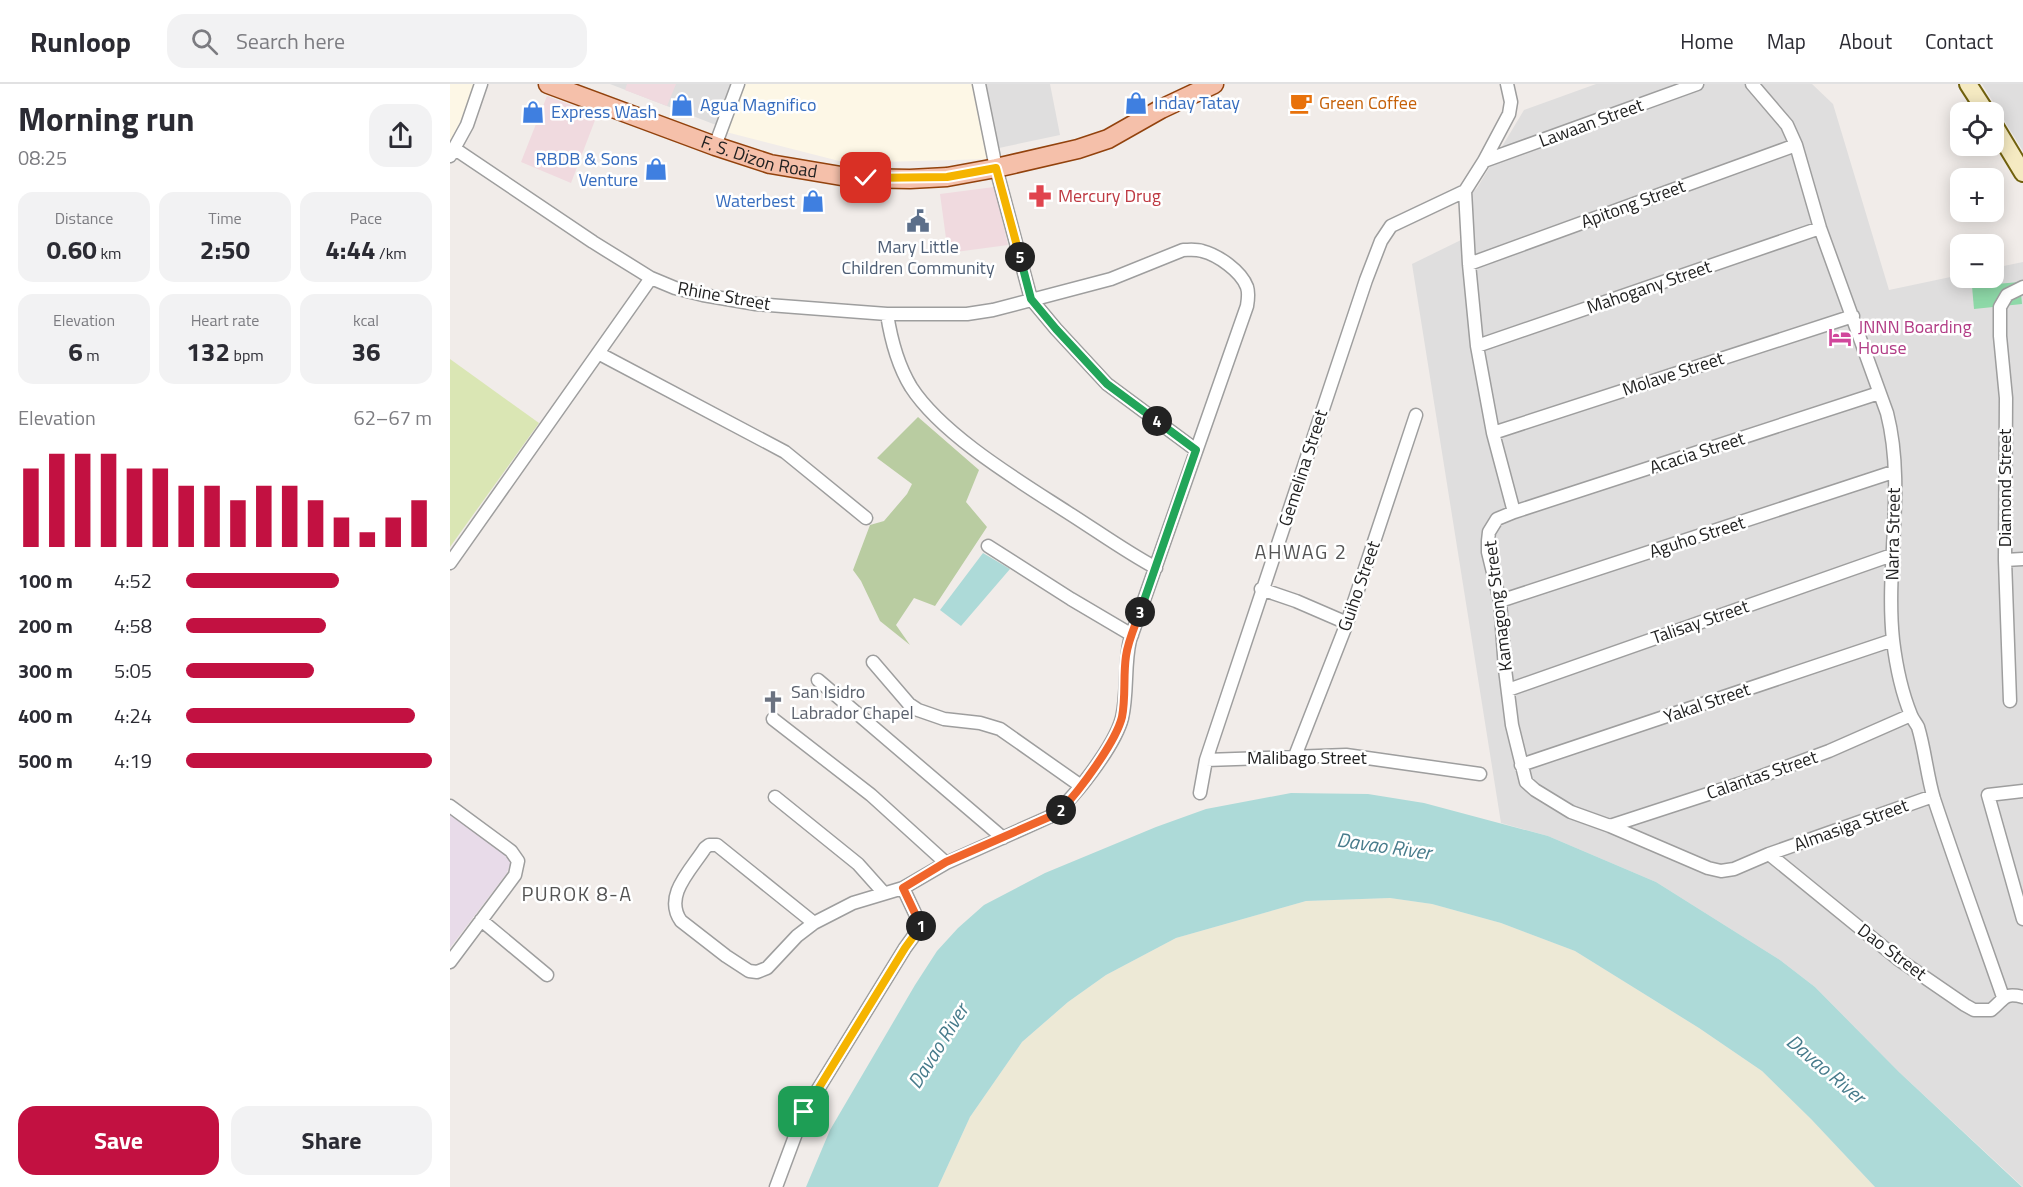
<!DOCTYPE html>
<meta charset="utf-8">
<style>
:root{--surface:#fff;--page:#f2f2f3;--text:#2b2b33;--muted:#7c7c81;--line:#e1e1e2;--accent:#c21141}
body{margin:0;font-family:"Titillium Web",sans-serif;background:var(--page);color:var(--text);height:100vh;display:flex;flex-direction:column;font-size:22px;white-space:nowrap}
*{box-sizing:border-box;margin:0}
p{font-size:20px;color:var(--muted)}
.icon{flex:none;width:33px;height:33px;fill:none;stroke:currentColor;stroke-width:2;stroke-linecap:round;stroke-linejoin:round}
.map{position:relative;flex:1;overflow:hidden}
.panel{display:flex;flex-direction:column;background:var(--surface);width:450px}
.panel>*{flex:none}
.buttons{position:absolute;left:1500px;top:18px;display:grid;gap:12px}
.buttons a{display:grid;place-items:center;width:54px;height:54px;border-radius:12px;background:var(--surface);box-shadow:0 3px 15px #0003;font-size:30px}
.pin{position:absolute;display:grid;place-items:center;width:51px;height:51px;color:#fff;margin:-26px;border-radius:12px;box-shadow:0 3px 9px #0006}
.km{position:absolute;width:30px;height:30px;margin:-15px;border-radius:50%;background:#222;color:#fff;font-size:16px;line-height:30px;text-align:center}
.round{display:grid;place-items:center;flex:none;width:63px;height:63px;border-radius:18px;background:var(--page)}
.head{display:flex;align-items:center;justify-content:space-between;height:102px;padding:0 18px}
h1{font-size:33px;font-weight:700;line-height:45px}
.figures{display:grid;grid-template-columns:repeat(3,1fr);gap:9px;height:102px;padding:6px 18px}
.figures div{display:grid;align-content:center;border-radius:15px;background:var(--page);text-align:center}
.figures b{font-size:26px;font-weight:700}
.figures small{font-size:16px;font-weight:400}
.figures p{font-size:16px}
.chart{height:168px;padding:12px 18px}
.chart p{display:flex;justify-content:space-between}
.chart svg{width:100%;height:108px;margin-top:6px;stroke:var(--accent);stroke-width:6}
.action{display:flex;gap:12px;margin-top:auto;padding:12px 18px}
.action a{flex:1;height:69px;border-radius:18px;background:var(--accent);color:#fff;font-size:24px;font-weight:700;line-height:69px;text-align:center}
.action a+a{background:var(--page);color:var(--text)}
ul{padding:0 18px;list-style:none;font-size:20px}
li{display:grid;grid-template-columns:96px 72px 1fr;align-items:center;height:45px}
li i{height:15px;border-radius:8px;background:var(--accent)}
header{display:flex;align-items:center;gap:36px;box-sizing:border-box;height:84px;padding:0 30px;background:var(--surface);border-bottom:2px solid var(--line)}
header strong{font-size:28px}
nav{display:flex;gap:33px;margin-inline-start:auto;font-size:21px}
.search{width:420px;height:54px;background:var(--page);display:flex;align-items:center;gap:15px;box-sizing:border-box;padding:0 21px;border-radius:18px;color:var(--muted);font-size:22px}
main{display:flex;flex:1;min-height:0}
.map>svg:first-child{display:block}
.residential{fill:#dfdede}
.commercial{fill:#f0dadf}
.industrial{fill:#e8dbe9}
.education{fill:#fdf7e6}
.farmland{fill:#ede9d6}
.grass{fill:#dae6b4}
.forest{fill:#b9cca1}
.pitch{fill:#8ed9a8}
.water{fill:#addad8}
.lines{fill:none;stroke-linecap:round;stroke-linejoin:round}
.minor-casing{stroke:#9e9e9e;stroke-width:15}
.secondary-casing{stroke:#72620e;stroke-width:20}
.primary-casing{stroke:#92420d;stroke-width:21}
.minor{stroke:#fff;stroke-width:12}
.secondary{stroke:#f5eac2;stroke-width:16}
.primary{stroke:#f5c0aa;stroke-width:18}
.split-1-casing{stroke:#fff;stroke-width:12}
.split-2-casing{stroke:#fff;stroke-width:12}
.split-3-casing{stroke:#fff;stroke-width:12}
.split-4-casing{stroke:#fff;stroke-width:12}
.split-5-casing{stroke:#fff;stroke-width:12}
.split-6-casing{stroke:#fff;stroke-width:12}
.split-1{stroke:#f5b400;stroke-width:8}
.split-2{stroke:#f0652b;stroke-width:8}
.split-3{stroke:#f0652b;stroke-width:8}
.split-4{stroke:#22a559;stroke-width:8}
.split-5{stroke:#22a559;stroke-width:8}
.split-6{stroke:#f5b400;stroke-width:8}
.labels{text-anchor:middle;stroke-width:5;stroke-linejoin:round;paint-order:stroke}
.shop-label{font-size:18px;fill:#366cbe;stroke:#fff;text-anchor:start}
.food-label{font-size:18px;fill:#c56008;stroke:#fff;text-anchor:start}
.street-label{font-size:18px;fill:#212121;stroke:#fff}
.health-label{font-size:18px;fill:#be3a42;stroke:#fff;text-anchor:start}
.service-label{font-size:18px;fill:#4e5e75;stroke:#fff}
.hotel-label{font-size:18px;fill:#b23c85;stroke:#fff;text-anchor:start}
.worship-label{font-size:18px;fill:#5b616d;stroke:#fff;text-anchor:start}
.neighbourhood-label{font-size:20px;letter-spacing:1.5px;fill:#545454;stroke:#fff}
.water-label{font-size:20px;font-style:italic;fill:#477b8b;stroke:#fff}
</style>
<header>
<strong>Runloop</strong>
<div class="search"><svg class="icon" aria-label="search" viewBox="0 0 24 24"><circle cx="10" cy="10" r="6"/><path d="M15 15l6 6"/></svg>Search here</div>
<nav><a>Home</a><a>Map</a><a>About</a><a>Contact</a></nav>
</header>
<main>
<section class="panel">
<div class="head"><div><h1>Morning run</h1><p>08:25</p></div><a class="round"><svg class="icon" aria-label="share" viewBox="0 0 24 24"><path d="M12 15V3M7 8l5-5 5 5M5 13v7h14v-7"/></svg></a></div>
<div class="figures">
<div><p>Distance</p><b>0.60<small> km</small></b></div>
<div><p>Time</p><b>2:50</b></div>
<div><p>Pace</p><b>4:44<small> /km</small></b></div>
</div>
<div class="figures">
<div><p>Elevation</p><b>6<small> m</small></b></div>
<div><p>Heart rate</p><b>132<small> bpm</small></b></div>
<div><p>kcal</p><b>36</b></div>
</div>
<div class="chart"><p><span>Elevation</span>62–67 m</p>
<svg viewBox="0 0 160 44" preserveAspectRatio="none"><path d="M5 44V12M15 44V6M25 44V6M35 44V6M45 44V12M55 44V12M65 44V19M75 44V19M85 44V25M95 44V19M105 44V19M115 44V25M125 44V32M135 44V38M145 44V32M155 44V25"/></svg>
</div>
<ul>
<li><b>100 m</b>4:52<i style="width:62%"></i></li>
<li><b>200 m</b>4:58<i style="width:57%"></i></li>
<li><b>300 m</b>5:05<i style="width:52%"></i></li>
<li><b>400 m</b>4:24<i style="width:93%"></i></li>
<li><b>500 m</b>4:19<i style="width:100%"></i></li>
</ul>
<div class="action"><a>Save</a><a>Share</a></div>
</section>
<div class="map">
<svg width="1573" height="1103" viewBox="0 0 1573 1103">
<rect width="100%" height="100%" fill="#f1ece9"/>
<path class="residential" d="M160,0h440l10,51 -85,18 -171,-4 -88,-24z
M1146,0h216l21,20 56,186 71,-15v3h34v-10l29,-6v925l-124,-115 -84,-85 -35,-27 -124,-78 -108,-46 -47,-13 -89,-559 49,-24 -2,-36 18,-16 47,-78z
M1532,0h41v67z"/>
<path class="commercial" d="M177,0h49l-9,22 -42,-16z
M97,12l50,19 -26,68 -50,-21z
M544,103l14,58 -60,8 -8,-59z"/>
<path class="industrial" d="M0,730l55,40 6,8 -4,11 -57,75z"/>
<path class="education" d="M0,0h28l-28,59z
M294,0h229l16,75 -142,4 -121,-31z"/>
<path class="farmland" d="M940,814l42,6 69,19 74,28 124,77 63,43 49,48 64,68h-937l32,-70 52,-75 46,-40 38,-27 70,-37 130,-37z"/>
<path class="grass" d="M0,275l89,64 -89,124z"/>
<path class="forest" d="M468,333l61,53 -13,32 21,25 -52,79 -21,-8 -18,27 14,20 -30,-24 -19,-40 -8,-11 17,-45 14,-4 23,-27 5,-10 -35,-26z"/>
<path class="pitch" d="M1570,198l2,22 -48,5 -2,-23z"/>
<path class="water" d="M533,469l27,16 -49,57 -21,-16z
M841,709l77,1 56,9 124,33 108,46 124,78 35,27 84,85 123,115h-147l-64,-68 -49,-48 -63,-43 -124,-77 -74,-28 -69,-19 -42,-6 -84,3 -130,37 -70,37 -38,27 -46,40 -52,75 -32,70h-132l24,-57 85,-145 22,-34 21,-23 26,-23 61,-32 111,-46 50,-18z"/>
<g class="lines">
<g class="minor-casing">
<path id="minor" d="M529,0l17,84 35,131 25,30 51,55 89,66
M1057,0l4,18 -2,12 -25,47 -19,30 4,73 8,82 16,87 21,79
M1302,0l35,41 9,20 24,83 67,185c19,74 -2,152 6,227 3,25 9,53 18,75 2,5 5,8 7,12 7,23 9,49 16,72 22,66 46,132 69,198
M265,62l23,-62
M5,65l138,93 58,36 24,10 28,7 53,9 131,10h80l26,-4 118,-31 72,-29c6,0 13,-1 19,1 16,4 39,20 45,36 2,6 1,13 0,19l-117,334c-6,25 -2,52 -8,78 -7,27 -50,85 -73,99l-103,46 -43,25 -50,15 -39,20 -17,13 -30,32 -10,4 -8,-1 -23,-15 -45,-35c-18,-25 10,-51 24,-73l4,-3h8l97,78
M0,72l17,-31 14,-41
M1034,77l213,-77
M1019,180l327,-119
M437,230c4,26 10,50 24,73 31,48 108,94 156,125 30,19 59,40 89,56
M1027,262l343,-118
M148,269l187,99 81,66
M1429,309l-365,119 -17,7 -8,13 -1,9v11l12,49 5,68 7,56 14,57 9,8 36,22 39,14 98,42 13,3 13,-2 35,-15 164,-58
M1043,349l360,-117
M538,462l83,53 61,36
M1555,476l18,-1
M0,479l201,-285
M811,505l35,12 51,22
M1050,517l393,-129
M423,578l36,42 9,6 26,9 36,4 20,6 81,57
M368,596l185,158
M1058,606l384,-135
M1560,617l-5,-141 1,-162 -6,-62v-29l7,-12 16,-8
M323,635l98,76 75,68
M845,672l52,-133 69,-208
M756,676l140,-5 134,19
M1071,681l372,-125
M1573,707l-35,4 35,124
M750,709l6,-33 160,-480 15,-39 10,-15 74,-35
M325,713l83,67 25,28
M0,722l61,45 7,10 -3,14 -65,87
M1160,742l141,-46 78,-29 82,-36
M1319,770l129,105 67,46 9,5h17c14,-11 12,-18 32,-13
M31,836l66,55
M326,1103l28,-75 101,-164 16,-22 -18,-38"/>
</g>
<g class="secondary-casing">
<path id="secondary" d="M1518,0l18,28
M1544,41l29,48"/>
</g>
<g class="primary-casing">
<g id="primary">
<path id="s1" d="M98,0l167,62 55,18 83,14 57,1 37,-2 49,-9 82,-19 30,-10 53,-30 53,-25"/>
</g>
</g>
<use href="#minor" class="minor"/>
<use href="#secondary" class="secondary"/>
<use href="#primary" class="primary"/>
</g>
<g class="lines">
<g class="split-1-casing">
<path id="split-1" d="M354,1028l101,-164 16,-22"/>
</g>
<g class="split-2-casing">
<path id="split-2" d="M471,842l-18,-38 43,-26 103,-45 12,-7"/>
</g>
<g class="split-3-casing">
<path id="split-3" d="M611,726c18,-19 55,-68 61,-93 4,-20 1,-41 4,-61 2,-15 9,-30 14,-44"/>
</g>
<g class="split-4-casing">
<path id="split-4" d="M690,528l56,-162 -39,-29"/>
</g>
<g class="split-5-casing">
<path id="split-5" d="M570,173l11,42 25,30 51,55 50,37"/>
</g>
<g class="split-6-casing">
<path id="split-6" d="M416,94l81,-1 49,-9 24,89"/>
</g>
<use href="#split-1" class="split-1"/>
<use href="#split-2" class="split-2"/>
<use href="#split-3" class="split-3"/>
<use href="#split-4" class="split-4"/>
<use href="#split-5" class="split-5"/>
<use href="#split-6" class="split-6"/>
</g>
<defs>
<g id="shop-bare" transform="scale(1.8)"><path d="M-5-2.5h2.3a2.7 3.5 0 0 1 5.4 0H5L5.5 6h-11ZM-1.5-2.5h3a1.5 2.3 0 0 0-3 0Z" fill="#3f7fe0" stroke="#fff" stroke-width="2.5" paint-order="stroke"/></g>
<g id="cafe-bare" transform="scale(1.8)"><path d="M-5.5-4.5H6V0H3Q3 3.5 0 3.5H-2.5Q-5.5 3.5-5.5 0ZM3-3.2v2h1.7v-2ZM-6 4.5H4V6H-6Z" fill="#e8710a" stroke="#fff" stroke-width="2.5" paint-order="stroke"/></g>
<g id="pharmacy-bare" transform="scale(1.8)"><path d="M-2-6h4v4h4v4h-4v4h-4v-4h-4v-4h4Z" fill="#e0444e" stroke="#fff" stroke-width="2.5" paint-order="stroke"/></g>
<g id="civic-bare" transform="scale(1.8)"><path d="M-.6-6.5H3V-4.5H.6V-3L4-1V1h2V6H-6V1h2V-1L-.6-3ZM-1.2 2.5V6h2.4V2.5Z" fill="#5c6f8a" stroke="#fff" stroke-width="2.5" paint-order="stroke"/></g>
<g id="hotel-bare" transform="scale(1.8)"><path d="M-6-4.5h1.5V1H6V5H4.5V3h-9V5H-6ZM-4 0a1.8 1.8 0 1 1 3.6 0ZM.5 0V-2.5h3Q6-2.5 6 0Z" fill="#d1479c" stroke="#fff" stroke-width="2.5" paint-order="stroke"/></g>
<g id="church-bare" transform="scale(1.8)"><path d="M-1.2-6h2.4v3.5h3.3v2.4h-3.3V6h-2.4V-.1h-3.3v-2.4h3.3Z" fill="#6b7280" stroke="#fff" stroke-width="2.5" paint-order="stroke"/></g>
</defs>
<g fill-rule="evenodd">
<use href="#shop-bare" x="686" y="19"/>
<use href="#cafe-bare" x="851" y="19"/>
<use href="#shop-bare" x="232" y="21"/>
<use href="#shop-bare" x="83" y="28"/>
<use href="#shop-bare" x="206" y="85"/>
<use href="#pharmacy-bare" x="590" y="112"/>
<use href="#shop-bare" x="363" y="117"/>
<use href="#civic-bare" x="468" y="137"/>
<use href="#hotel-bare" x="1390" y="253"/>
<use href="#church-bare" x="323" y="618"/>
</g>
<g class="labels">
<g class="shop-label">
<text x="704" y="25">Inday Tatay</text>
<text x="250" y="27">Agua Magnifico</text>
<text x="101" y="34">Express Wash</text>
<text x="188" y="81" text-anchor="end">RBDB &amp; Sons<tspan x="188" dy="21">Venture</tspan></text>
<text x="345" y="123" text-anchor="end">Waterbest</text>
</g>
<g class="food-label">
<text x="869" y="25">Green Coffee</text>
</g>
<g class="street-label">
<text transform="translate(1141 39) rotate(-20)" y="6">Lawaan Street</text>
<text dy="6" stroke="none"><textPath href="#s1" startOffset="224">F. S. Dizon Road</textPath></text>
<text transform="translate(1183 120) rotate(-20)" y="6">Apitong Street</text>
<text transform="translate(1199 203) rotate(-19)" y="6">Mahogany Street</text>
<text transform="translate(274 212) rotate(10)" y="6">Rhine Street</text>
<text transform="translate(1223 290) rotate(-18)" y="6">Molave Street</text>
<text transform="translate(1247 369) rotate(-18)" y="6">Acacia Street</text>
<text transform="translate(853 384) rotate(-72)" y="6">Gemelina Street</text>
<text transform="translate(1555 404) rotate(-90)" y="6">Diamond Street</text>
<text transform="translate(1443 450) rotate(-89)" y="6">Narra Street</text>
<text transform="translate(1247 453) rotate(-18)" y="6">Aguho Street</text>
<text transform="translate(909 502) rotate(-71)" y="6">Guiho Street</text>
<text transform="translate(1048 522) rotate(-97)" y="6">Kamagong Street</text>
<text transform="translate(1250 538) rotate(-19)" y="6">Talisay Street</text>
<text transform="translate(1257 619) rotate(-19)" y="6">Yakal Street</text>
<text x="857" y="680">Malibago Street</text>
<text transform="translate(1312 691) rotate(-19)" y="6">Calantas Street</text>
<text transform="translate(1401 741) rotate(-20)" y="6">Almasiga Street</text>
<text transform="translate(1442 868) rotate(37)" y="6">Dao Street</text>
</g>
<g class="health-label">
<text x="608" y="118">Mercury Drug</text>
</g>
<g class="service-label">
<text x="468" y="169">Mary Little<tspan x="468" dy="21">Children Community</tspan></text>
</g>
<g class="hotel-label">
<text x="1408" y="249">JNNN Boarding<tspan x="1408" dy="21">House</tspan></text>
</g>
<g class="worship-label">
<text x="341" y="614">San Isidro<tspan x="341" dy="21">Labrador Chapel</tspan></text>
</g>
<g class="neighbourhood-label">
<text x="851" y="475">AHWAG 2</text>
<text x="127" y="817">PUROK 8-A</text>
</g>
<g class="water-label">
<text transform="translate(934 762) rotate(8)" y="7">Davao River</text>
<text transform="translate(488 962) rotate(-58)" y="7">Davao River</text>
<text transform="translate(1376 985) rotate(40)" y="7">Davao River</text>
</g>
</g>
</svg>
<div class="buttons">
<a><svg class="icon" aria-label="locate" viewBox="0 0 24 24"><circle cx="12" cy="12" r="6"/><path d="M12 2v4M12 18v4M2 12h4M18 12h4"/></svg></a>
<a>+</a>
<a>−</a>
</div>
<div class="pin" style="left:354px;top:1028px;background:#1e9e55"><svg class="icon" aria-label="arrive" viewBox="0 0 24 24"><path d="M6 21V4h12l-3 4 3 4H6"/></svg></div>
<div class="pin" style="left:416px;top:94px;background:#d93025"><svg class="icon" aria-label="check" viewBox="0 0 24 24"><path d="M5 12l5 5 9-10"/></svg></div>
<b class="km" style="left:471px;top:842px">1</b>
<b class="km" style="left:611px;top:726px">2</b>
<b class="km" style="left:690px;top:528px">3</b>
<b class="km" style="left:707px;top:337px">4</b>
<b class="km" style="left:570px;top:173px">5</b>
</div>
</main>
